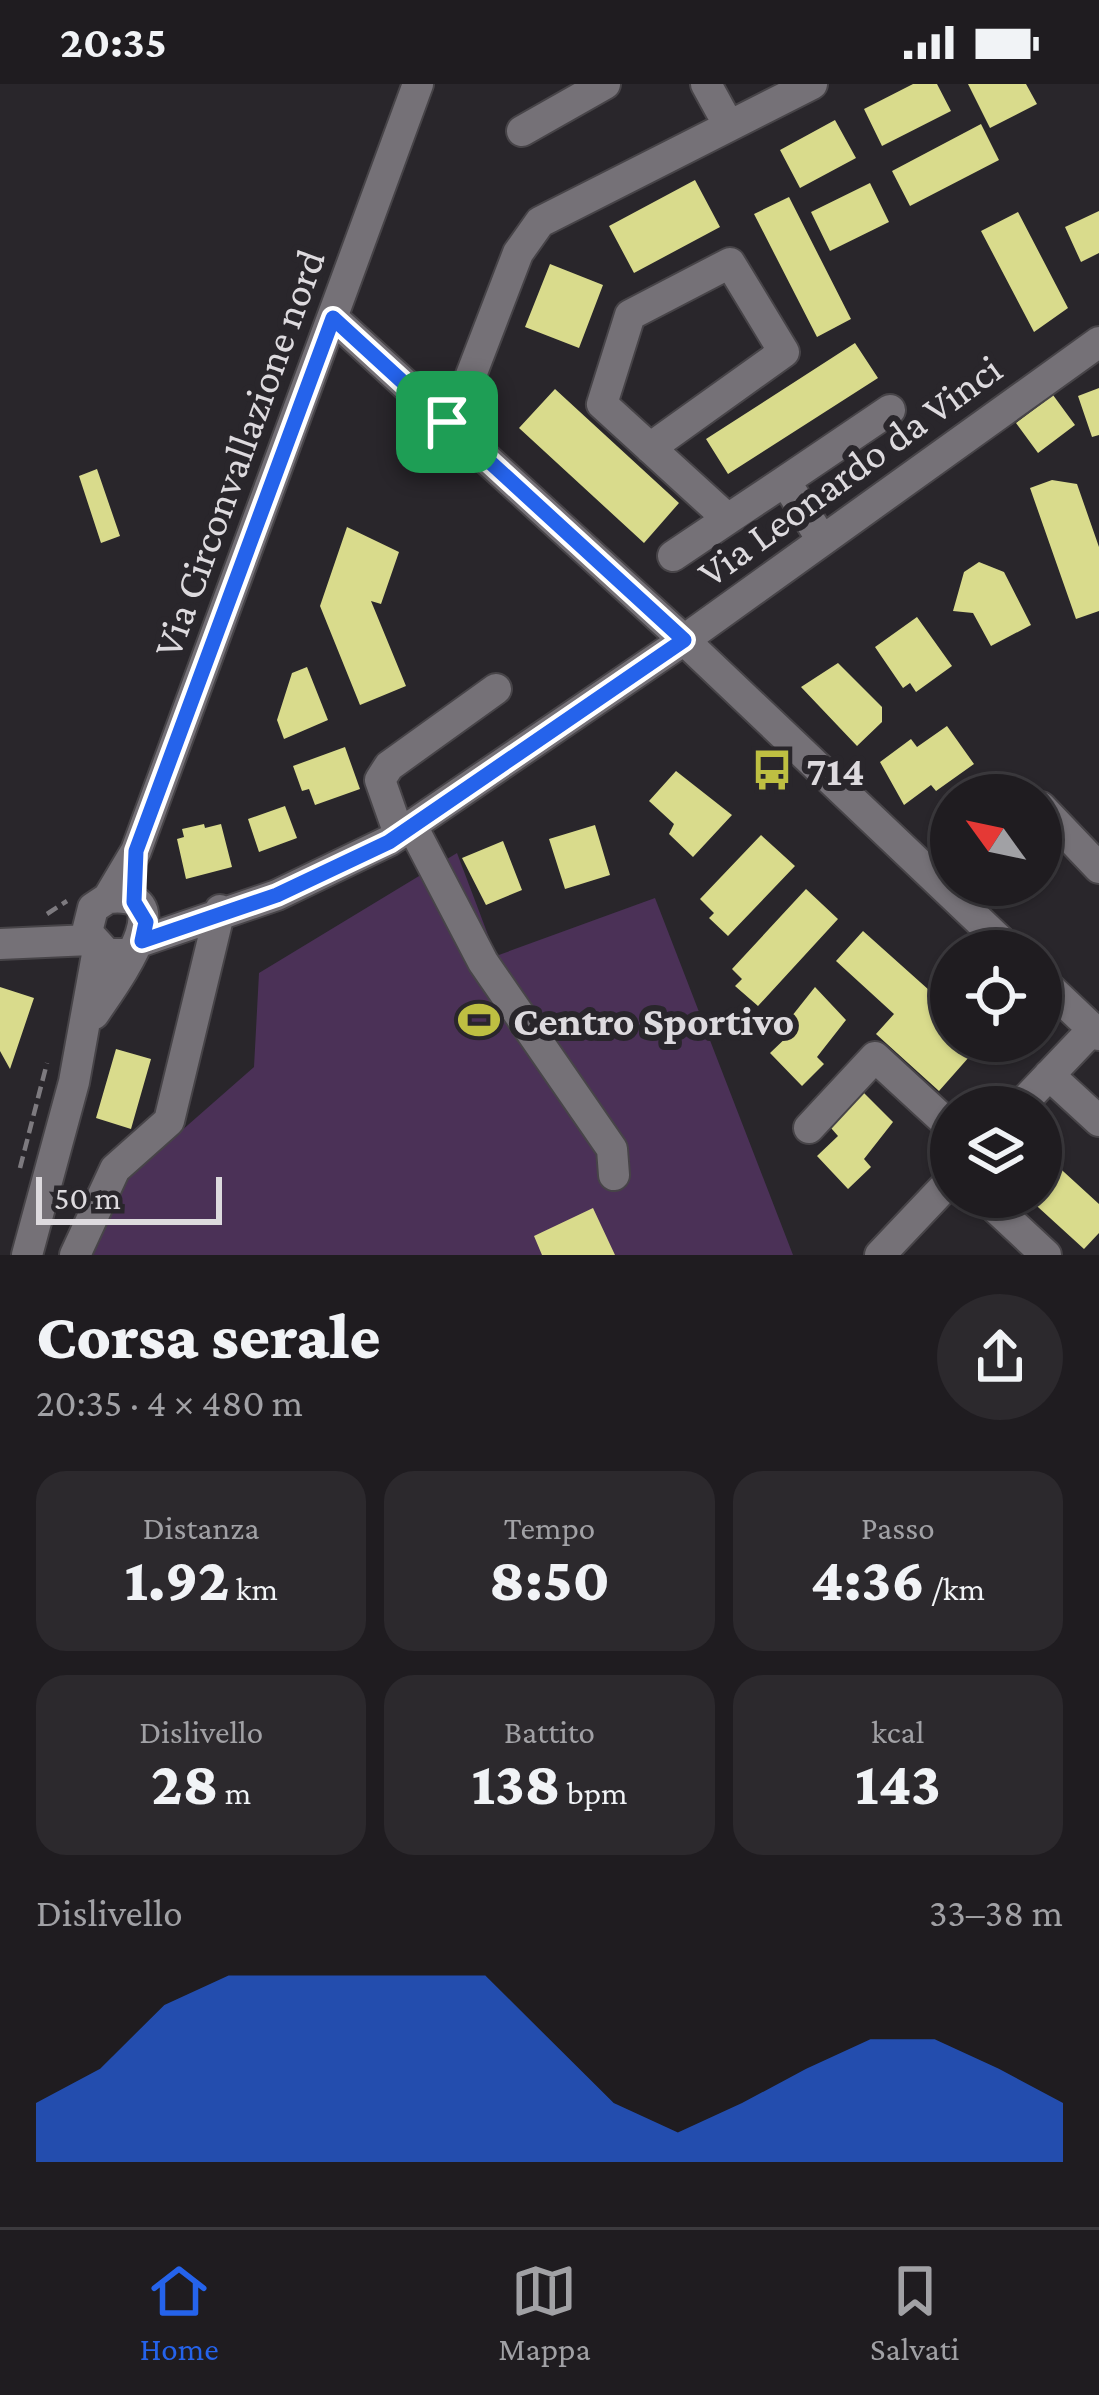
<!DOCTYPE html>
<html lang="it">
<meta charset="utf-8">
<style>
:root{--surface:#1f1c20;--page:#2c292d;--text:#f1f3f6;--muted:#a1a1a5;--line:#3c3a3e;--accent:#2563eb}
body{margin:0;font-family:"Crimson Pro",serif;background:var(--page);color:var(--text);height:100vh;display:flex;flex-direction:column;font-size:45px;white-space:nowrap}
*{box-sizing:border-box;margin:0}
p{font-size:39px;color:var(--muted)}
.icon{flex:none;width:66px;height:66px;fill:none;stroke:currentColor;stroke-width:2;stroke-linecap:round;stroke-linejoin:round}
.map{position:relative;height:1171px;overflow:hidden}
.panel{display:flex;flex-direction:column;background:var(--surface);flex:1}
.panel>*{flex:none}
.needle{width:78px;rotate:303deg}
.controls{position:absolute;left:930px;top:690px;display:grid;gap:24px}
.controls a{display:grid;place-items:center;width:132px;height:132px;border-radius:50%;background:var(--surface);box-shadow:0 3px 9px #0004,0 0 0 3px var(--line);font-size:60px}
.scale{position:absolute;left:36px;bottom:30px;width:186px;box-sizing:border-box;padding-left:12px;border:6px solid #dddade;border-top:0;font-size:33px;line-height:42px;white-space:nowrap;color:#dddade;-webkit-text-stroke:9px #29262b;paint-order:stroke}
.pin{position:absolute;display:grid;place-items:center;width:102px;height:102px;color:#fff;margin:-51px;border-radius:24px;box-shadow:0 6px 18px #0006}
.round{display:grid;place-items:center;flex:none;width:126px;height:126px;border-radius:63px;background:var(--page)}
.head{display:flex;align-items:center;justify-content:space-between;height:204px;padding:0 36px}
h1{font-size:66px;font-weight:800;line-height:90px}
.figures{display:grid;grid-template-columns:repeat(3,1fr);gap:18px;height:204px;padding:12px 36px}
.figures div{display:grid;align-content:center;border-radius:30px;background:var(--page);text-align:center}
.figures b{font-size:60px;font-weight:800}
.figures small{font-size:33px;font-weight:400}
.figures p{font-size:33px}
.chart{height:336px;padding:24px 36px}
.chart p{display:flex;justify-content:space-between}
.chart svg{width:100%;height:216px;margin-top:12px;fill:var(--accent);opacity:.7}
.status{display:flex;justify-content:space-between;align-items:center;height:84px;padding:0 60px;background:var(--surface);direction:ltr}
.status svg{height:33px;fill:currentColor}
.tabs{display:flex;justify-content:space-around;align-items:center;height:168px;border-top:3px solid var(--line);background:var(--surface);font-size:33px;color:var(--muted)}
.tabs a{display:grid;justify-items:center;gap:6px}
.tabs .active{color:var(--accent)}
.map>svg:first-child{display:block}
.green{fill:#4b3157}
.building{fill:#d9db8c}
.lines{fill:none;stroke-linecap:round;stroke-linejoin:round}
.minor-casing{stroke:#474448;stroke-width:34}
.path{stroke:#7d7a7f;stroke-width:4.5;stroke-dasharray:12 6;stroke-linecap:butt}
.minor{stroke:#757177;stroke-width:30}
.route-casing{stroke:#fff;stroke-width:24}
.route{stroke:#2563eb;stroke-width:15}
.labels{text-anchor:middle;stroke-width:12;stroke-linejoin:round;paint-order:stroke}
.street-label{font-size:42px;fill:#dddade;stroke:#29262b}
.poi-label{font-size:42px;font-weight:bold;fill:#dddade;stroke:#29262b;text-anchor:start}
</style>
<div class="status"><b>20:35</b><svg viewBox="0 0 49 12"><path d="M0 12V9h3v3zM5 12V6h3v6zM10 12V3h3v9zM15 12V0h3v12zM26 1h20v11H26zM47 4h2v5h-2z"/></svg></div>
<div class="map">
<svg width="1099" height="1171" viewBox="0 0 1099 1171">
<rect width="100%" height="100%" fill="#29262b"/>
<path class="green" d="M457,769l39,103 159,-58 138,357h-705l35,-73 131,-115 5,-94z"/>
<path class="building" d="M913,0h24l14,27 -69,35 -18,-37z
M968,0h58l11,20 -47,24z
M835,36l21,38 -56,30 -20,-38z
M981,40l18,36 -89,46 -18,-35z
M695,96l25,47 -86,46 -25,-47z
M870,99l19,39 -59,29 -19,-39z
M789,113l62,122 -34,18 -63,-123z
M1099,127v42l-18,9 -16,-35z
M1018,128l50,96 -34,24 -53,-101z
M550,180l53,21 -24,63 -54,-21z
M855,259l23,35 -150,96 -22,-35z
M1099,304v47l-7,2 -14,-41z
M555,305l124,114 -35,40 -125,-115z
M1053,311l22,30 -37,28 -22,-30z
M97,385l23,67 -19,7 -22,-67z
M1052,396l25,4 22,63v64l-23,8 -46,-131z
M347,443l52,25 -18,52 -10,-3 35,85 -46,19 -40,-99z
M979,478l25,10 27,53 -40,21 -18,-33 -20,-2 11,-39z
M917,533l35,49 -36,26 -6,-9 -7,5 -28,-41z
M838,579l44,44v15l-25,24 -56,-59z
M307,583l21,53 -44,19 -7,-19 15,-47z
M947,642l27,38 -38,27 -5,-6 -27,20 -24,-43 31,-23 6,8z
M345,663l15,42 -45,16 -6,-16 -7,2 -9,-25z
M676,687l56,44 -39,42 -24,-23 5,-10 -25,-23z
M285,722l12,32 -38,14 -11,-33z
M204,740l1,4 16,-4 11,43 -46,12 -9,-40 7,-2 -2,-8z
M595,741l15,50 -45,14 -16,-50z
M761,751l34,31 -67,70 -19,-18 5,-5 -14,-14z
M503,757l19,49 -36,15 -24,-47z
M806,805l32,30 -80,87 -23,-20 7,-7 -10,-10z
M863,847l76,68 -7,8 19,17v17h19l7,7 -38,43 -63,-57 18,-20 -58,-53z
M0,903l34,11 -24,71 -10,-18z
M815,903l31,33 -29,37 7,7 -22,22 -32,-33 21,-20 -7,-7z
M116,965l35,10 -20,70 -35,-11z
M861,1006l32,32 -29,37 7,8 -23,22 -31,-33 21,-20 -7,-8z
M1041,1067l58,53v29l-15,16 -57,-52h14z
M593,1124l22,47h-73l-8,-19z"/>
<g class="lines">
<g class="minor-casing">
<path id="minor" d="M706,0l23,42
M522,47l83,-47
M333,234l351,322 327,311
M447,338l11,-13 60,-156 22,-31 272,-138
M650,364l134,-96 -54,-89 -100,52 -28,89 126,115 57,-38 37,59
M785,397l105,-71
M673,472l55,-37
M1041,723l58,61
M412,742l71,136 129,187 2,26
M399,750l-19,-54 9,-14 107,-77
M108,814l28,-47 282,-767
M142,857l135,-46 112,-54 295,-201 415,-298
M0,860l90,-4
M1041,896l58,55
M94,930c16,-25 94,-125 14,-116l-15,10 -6,24 20,22h20
M1049,991l50,46
M1019,1023l74,-78
M809,1044l66,-71 76,70
M984,1113l62,58
M27,1171l47,-173 24,-133
M75,1171l40,-86 54,-48 51,-211
M880,1171l71,-75"/>
</g>
<path class="path" d="M47,830l20,-13
M20,1084l27,-105"/>
<use href="#minor" class="minor"/>
</g>
<g class="lines">
<g class="route-casing">
<path id="route" d="M333,234l351,322 -295,202 -112,53 -135,46 4,-19 -12,-20 2,-51z"/>
</g>
<use href="#route" class="route"/>
</g>
<defs>
<g id="bus-bare" transform="scale(3.24)"><path d="M-5-6H5V4H4V6H2V4H-2V6H-4V4H-5ZM-3.5-4V0h7V-4ZM-3.5 1.2v1.5H-2V1.2ZM2 1.2v1.5H3.5V1.2Z" fill="#bebf42" stroke="#29262b" stroke-width="2.5" paint-order="stroke"/></g>
<g id="stadium-bare" transform="scale(3.24)"><path d="M0-5a6.5 5 0 1 0 0 10a6.5 5 0 1 0 0-10ZM-3.5-1.8h7v3.6h-7Z" fill="#bebf42" stroke="#29262b" stroke-width="2.5" paint-order="stroke"/></g>
</defs>
<g fill-rule="evenodd">
<use href="#bus-bare" x="772" y="686"/>
<use href="#stadium-bare" x="479" y="936"/>
</g>
<g class="labels">
<g class="street-label">
<text transform="translate(238 369) rotate(-70)" y="15">Via Circonvallazione nord</text>
<text transform="translate(849 386) rotate(-36)" y="15">Via Leonardo da Vinci</text>
</g>
<g class="poi-label">
<text x="806" y="701">714</text>
<text x="513" y="951">Centro Sportivo</text>
</g>
</g>
</svg>
<div class="controls">
<a><svg class="needle" viewBox="-14 -14 28 28"><path d="M0-13l5 13h-10z" fill="#e53935"/><path d="M0 13l5-13h-10z" fill="#a1a1a5"/></svg></a>
<a><svg class="icon" aria-label="locate" viewBox="0 0 24 24"><circle cx="12" cy="12" r="6"/><path d="M12 2v4M12 18v4M2 12h4M18 12h4"/></svg></a>
<a><svg class="icon" aria-label="layers" viewBox="0 0 24 24"><path d="M12 4l9 5-9 5-9-5zM3 14l9 5 9-5"/></svg></a>
</div>
<div class="scale">50 m</div>
<div class="pin" style="left:447px;top:338px;background:#1e9e55"><svg class="icon" aria-label="arrive" viewBox="0 0 24 24"><path d="M6 21V4h12l-3 4 3 4H6"/></svg></div>
</div>
<section class="panel">
<div class="head"><div><h1>Corsa serale</h1><p>20:35 · 4 × 480 m</p></div><a class="round"><svg class="icon" aria-label="share" viewBox="0 0 24 24"><path d="M12 15V3M7 8l5-5 5 5M5 13v7h14v-7"/></svg></a></div>
<div class="figures">
<div><p>Distanza</p><b>1.92<small> km</small></b></div>
<div><p>Tempo</p><b>8:50</b></div>
<div><p>Passo</p><b>4:36<small> /km</small></b></div>
</div>
<div class="figures">
<div><p>Dislivello</p><b>28<small> m</small></b></div>
<div><p>Battito</p><b>138<small> bpm</small></b></div>
<div><p>kcal</p><b>143</b></div>
</div>
<div class="chart"><p><span>Dislivello</span>33–38 m</p>
<svg viewBox="0 0 160 44" preserveAspectRatio="none"><path d="M0 44V32L10 25L20 12L30 6L40 6L50 6L60 6L70 6L80 19L90 32L100 38L110 32L120 25L130 19L140 19L150 25L160 32V44z"/></svg>
</div>
</section>
<nav class="tabs">
<a class="active"><svg class="icon" aria-label="home" viewBox="0 0 24 24"><path d="M3 11l9-7 9 7M6 9v11h12V9"/></svg>Home</a>
<a><svg class="icon" aria-label="map" viewBox="0 0 24 24"><path d="M3 6l6-2 6 2 6-2v14l-6 2-6-2-6 2zM9 4v14M15 6v14"/></svg>Mappa</a>
<a><svg class="icon" aria-label="saved" viewBox="0 0 24 24"><path d="M7 4h10v16l-5-4-5 4z"/></svg>Salvati</a>
</nav>
